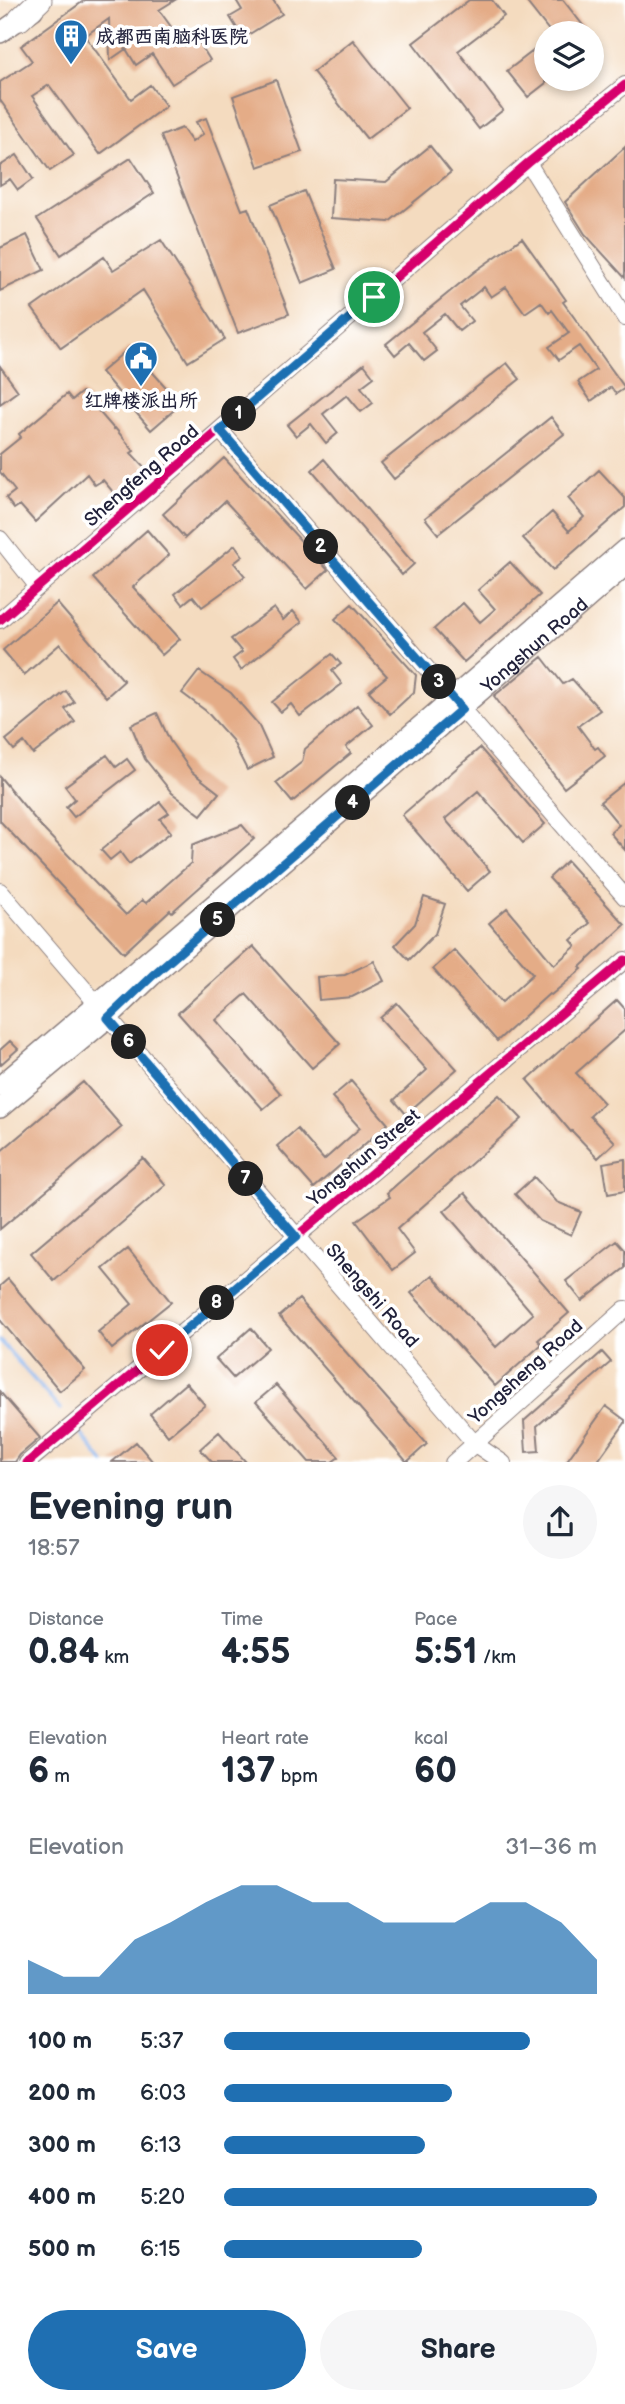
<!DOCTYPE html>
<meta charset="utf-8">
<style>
:root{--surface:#fff;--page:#f6f6f7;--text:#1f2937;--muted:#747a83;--accent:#1f6fb2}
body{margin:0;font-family:"Balsamiq Sans","LXGW WenKai TC",sans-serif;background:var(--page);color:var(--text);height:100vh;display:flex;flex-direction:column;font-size:26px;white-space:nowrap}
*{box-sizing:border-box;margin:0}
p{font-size:23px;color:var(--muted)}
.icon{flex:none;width:38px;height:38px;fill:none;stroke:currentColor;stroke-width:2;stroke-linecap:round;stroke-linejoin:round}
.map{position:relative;height:1462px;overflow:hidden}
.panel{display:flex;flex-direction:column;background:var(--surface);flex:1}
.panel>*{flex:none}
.fabs{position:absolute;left:534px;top:21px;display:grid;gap:14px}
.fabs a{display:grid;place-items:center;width:70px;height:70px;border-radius:50%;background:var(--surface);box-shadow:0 4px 10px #0003;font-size:35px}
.pin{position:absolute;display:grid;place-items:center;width:60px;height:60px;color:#fff;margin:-30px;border:4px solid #fff;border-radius:50%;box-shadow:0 2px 7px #0007}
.km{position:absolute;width:35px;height:35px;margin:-18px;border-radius:50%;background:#222;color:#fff;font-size:19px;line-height:35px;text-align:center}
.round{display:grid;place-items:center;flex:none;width:74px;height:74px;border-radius:37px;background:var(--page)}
.overview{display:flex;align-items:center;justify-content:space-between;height:119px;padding:0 28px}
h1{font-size:38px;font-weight:600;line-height:52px}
.stats{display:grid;grid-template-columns:repeat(3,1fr);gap:10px;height:119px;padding:7px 28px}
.stats div{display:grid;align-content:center}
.stats b{font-size:35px;font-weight:600}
.stats small{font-size:19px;font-weight:400}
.stats p{font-size:19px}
.chart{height:196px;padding:14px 28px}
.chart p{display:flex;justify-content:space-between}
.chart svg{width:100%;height:126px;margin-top:7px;fill:var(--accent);opacity:.7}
.cta{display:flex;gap:14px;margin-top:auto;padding:14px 28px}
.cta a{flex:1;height:80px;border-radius:42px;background:var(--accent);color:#fff;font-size:28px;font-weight:600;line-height:80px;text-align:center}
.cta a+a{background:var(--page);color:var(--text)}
ul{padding:0 28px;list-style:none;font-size:23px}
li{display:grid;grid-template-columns:112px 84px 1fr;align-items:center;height:52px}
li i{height:18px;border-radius:9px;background:var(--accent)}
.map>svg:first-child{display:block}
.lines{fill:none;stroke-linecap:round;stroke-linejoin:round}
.stream{stroke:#84b3ef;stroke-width:3.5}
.building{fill:#e4ac87}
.minor-casing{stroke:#8b7e7d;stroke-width:18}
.major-casing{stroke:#8b7e7d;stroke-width:22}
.highway-casing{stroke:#8b7e7d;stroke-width:25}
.minor{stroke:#fff;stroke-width:16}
.major{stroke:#fff;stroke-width:19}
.highway{stroke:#fff;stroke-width:23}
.cycleway-casing{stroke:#fff;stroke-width:13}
.cycleway{stroke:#d6006c;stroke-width:9}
.route-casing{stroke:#fff;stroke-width:14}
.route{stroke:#1f6fb2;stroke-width:9}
.labels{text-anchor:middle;stroke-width:7;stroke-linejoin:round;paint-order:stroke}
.poi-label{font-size:19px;font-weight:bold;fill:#22223b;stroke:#fff;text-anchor:start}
.street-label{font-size:19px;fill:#22223b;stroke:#fff}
</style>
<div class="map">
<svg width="625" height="1463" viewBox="0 0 625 1463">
<rect width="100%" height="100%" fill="#fff"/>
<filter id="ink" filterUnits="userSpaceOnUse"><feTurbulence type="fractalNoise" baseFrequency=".0143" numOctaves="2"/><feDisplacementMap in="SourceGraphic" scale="14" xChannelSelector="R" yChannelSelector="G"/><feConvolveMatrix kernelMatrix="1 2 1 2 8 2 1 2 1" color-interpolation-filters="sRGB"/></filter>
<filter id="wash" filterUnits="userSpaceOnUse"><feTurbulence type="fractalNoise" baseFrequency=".00686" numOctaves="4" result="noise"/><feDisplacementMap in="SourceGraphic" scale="28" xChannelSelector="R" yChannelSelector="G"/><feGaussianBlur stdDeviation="1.57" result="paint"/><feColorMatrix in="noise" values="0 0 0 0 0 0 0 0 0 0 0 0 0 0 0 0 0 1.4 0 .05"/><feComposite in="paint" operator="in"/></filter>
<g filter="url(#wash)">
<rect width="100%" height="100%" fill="#f4dbbf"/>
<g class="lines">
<path class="stream" d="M0,1341l60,68
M78,1430l26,33"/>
</g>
<g id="blocks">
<path class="building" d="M85,0h90l-16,10 26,36 12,-7 13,21 -38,24 -20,-30 -16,11 -10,-16 -16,11 -1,-41 -24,17 46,63 19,-14 16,21 -66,48 -51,-69 -17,11 42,59 -24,16 -50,-71v-18l32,-21 -11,-15z
M236,0h37l9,14 -39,24 -13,-21 12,-7z
M469,0h23l12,16 -46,35 45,59 -24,19 -66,-86z
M525,0h38l26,33h-38z
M353,40l54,68 -40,31 -54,-67z
M546,41v42l-18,14 -21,-26z
M276,80l26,72 -44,15 -25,-71z
M206,118l36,92 6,-2 41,106 -51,19 -77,-197 21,-8 10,14 11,-8 -7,-12z
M430,146l21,26 -62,50 -58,-4 2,-39 53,3z
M625,147v131l-40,-44 -20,-32z
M17,155l16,24 -15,11 -8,-11 -10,6v-19z
M131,158l23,35 -93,62 -24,-36z
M304,191l32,78 -34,14 -32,-78z
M27,235l17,35 -44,21v-43z
M522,238l44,62 -3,2 62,86 -9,6 -5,-7 -20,14 -13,-19 18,-12 -17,-24 -20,14 -10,-13 20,-14 -17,-23 -3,3 -8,-11 -16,11 -19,-26 -15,10 -7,-10 -24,19 12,15 -13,10 -14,-17 -23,18 15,19 -13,10 -15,-18 -14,12 -9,-11 88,-72z
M161,240l64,99 -37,23 -45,-72 -82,58 -29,-40 72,-51 9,13z
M130,347l51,57 -30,26 -50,-58z
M507,363l13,16 -126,100 -13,-16z
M364,364l10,13 -13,10 12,16 -12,9 -14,-17 -24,19 15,19 -12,10 -15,-19 -15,12 -9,-11z
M0,366l18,25 -18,13z
M82,392l32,37 1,-1 19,23 -3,2 17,18 -30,27 -15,-18 -8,5 -8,-11 -52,48 -15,-17 -6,4 -8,-11 9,-7 -15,-19v-18l21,-17 -2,-3 48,-40 5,6z
M551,417l13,17 -126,100 -13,-16z
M224,458l104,112 -21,19 -82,-88 -40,37 -22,-24z
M324,459l90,105 -12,11 -90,-105z
M599,470l26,28v9l-72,63 -30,-32 29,-26 17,19 15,-14 -16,-19z
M147,530l22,25 -36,32 47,52 -18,16 -69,-77z
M235,545l8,11 -9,7 11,13 -43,31 -9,-11 -10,8 -8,-10z
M510,562l30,33 -76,67 -30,-33 29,-26 17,19 15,-13 -17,-19z
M57,603l67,78 -18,16 -46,-53 -36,31 -21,-25z
M352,604l64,71 -2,17 -24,22 -21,-23 18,-15 -52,-57z
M274,608l9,12 10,-9 9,11 -61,48 -8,-11 9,-7 -11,-13z
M332,654l9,10 -9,7 10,13 -42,32 -9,-12 -10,8 -9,-10z
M542,657l21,27 9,-5 28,31 -22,16 17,23 3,-2 7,9 -41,32 -70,-92z
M199,671l32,22 27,31 15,33 -26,13 -15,-30 -26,-29 -24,-18z
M66,691l8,11 -9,7 10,13 -42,32 -9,-12 -10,8 -8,-10z
M357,705l16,20 -27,22 5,6 -59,49 -16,-19 26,-21 3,-13z
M157,713l13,28 22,31 27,21 -18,22 -29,-22 -27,-34 -14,-34z
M480,748l65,76 -22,19 -45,-52 -33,28 45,52 -23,20 -65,-76z
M107,755l9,12 11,-8 8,11 -61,47 -8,-10 9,-8 -10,-13z
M0,777l45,54 81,84 16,-15 4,3 45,-40 1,-18 50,-20 12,14 -82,73 -2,-2 -46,43 -124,-132z
M625,782v68l-15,-17 9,-8 -19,-23z
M160,802l9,11 -9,6 11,13 -42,32 -9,-12 -10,8 -9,-10z
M567,861l58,64 -45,42 2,2 -31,26 -2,-1 -52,47 -64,-72 21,-19 47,53 32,-29 -44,-51 18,-15 47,57 22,-19 -5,-6 19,-17 -41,-45z
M424,897l21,7 -10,30 -26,26 -14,-15 20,-21z
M253,946l87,98 -28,24 -66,-74 -30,26 65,74 -18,15 -85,-96z
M374,961l10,20 -32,16 -33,3 -2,-23 28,-2z
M617,1000l8,9v21l-49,43 28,30 -14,13 25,26 -17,16 -26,-27 -1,1 -44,-52z
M397,1003l60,66 -51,45 -12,-14 33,-30 -47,-52z
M10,1041l8,8 -18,16v-15z
M351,1081l37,43 -74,64 -37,-42 20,-17 27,31 36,-32 -28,-31z
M83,1082l39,45 -122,102v-77z
M499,1095l23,24 -125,110 18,24 -22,17 -37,-49 34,-24 -3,-4z
M143,1158l23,27 -112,96 -23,-28z
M625,1159v32l-17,3 -5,-31z
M534,1177l23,25 24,10 -10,23 -31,-14 -25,-27z
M465,1193l104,120 -31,27 4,4 -47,42 -84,-93 21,-18 64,72 37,-33 -89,-103z
M617,1241l8,9v18l-43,33 -16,-20z
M128,1249l43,53 -59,47 -14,-17 34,-28 -29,-35z
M8,1279l77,91 -25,21 -60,-71v-34z
M299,1299l128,145 -20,18 -128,-146z
M251,1328l17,20 -35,30 -17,-19z
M602,1352l9,10 -74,64 2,25 -13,1 -2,-31z
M186,1383l19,22 -37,31 -18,-22z
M276,1385l63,72 -7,5h-23l-53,-60z
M0,1392l40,46 -20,17 -5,7h-15z
M606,1406l19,14v3l-28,39h-31z
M219,1432l27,30h-34l-12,-13z
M136,1442l17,20h-41z"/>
</g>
</g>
<g filter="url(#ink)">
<use href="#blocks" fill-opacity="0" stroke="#8b7e7d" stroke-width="2"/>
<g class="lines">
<g class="minor-casing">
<path id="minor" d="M528,163l97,155
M220,430l405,467
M0,539l38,48
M0,620l528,-457 97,-78
M0,891l475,553 28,19
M27,1463l598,-503
M453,1463l172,-154"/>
</g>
<g class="major-casing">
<g id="major">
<path d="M0,33l33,-23"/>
<path d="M0,1086l219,-186 406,-351"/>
<path id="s1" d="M0,1108l108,-90 44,-42 473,-410"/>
</g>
</g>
<g class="highway-casing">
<path id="highway" d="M20,19l20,-19"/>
</g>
<use href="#minor" class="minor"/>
<use href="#major" class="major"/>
<use href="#highway" class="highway"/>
<g class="cycleway-casing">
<path id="cycleway" d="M0,620l528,-457 97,-78
M27,1463l598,-503"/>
</g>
<use href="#cycleway" class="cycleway"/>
</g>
</g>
<g class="lines" filter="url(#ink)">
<g class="route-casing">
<path id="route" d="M162,1350l134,-113 -188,-219 44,-42 310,-267 -242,-279 154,-133"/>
</g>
<use href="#route" class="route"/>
</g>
<defs>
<g id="building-pin" transform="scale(1.75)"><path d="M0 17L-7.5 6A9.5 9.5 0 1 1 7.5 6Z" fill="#1f6fb2" stroke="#fff"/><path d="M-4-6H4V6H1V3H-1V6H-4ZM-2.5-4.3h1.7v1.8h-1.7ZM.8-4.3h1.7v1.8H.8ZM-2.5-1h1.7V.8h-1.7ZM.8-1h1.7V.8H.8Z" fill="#fff"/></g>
<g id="civic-pin" transform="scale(1.75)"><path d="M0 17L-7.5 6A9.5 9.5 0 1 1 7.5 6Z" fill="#1f6fb2" stroke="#fff"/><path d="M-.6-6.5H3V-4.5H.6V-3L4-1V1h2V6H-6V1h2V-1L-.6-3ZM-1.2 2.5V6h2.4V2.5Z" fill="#fff"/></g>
</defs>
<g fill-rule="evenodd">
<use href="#building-pin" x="71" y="36"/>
<use href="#civic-pin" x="141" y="358"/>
</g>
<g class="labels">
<g class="poi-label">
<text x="96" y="43">成都西南脑科医院</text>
<text x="141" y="407" text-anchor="middle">红牌楼派出所</text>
</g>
<g class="street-label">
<text transform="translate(141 475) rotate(-41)" y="7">Shengfeng Road</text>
<text dy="7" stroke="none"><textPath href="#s1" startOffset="707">Yongshun Road</textPath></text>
<text transform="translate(363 1157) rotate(-40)" y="7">Yongshun Street</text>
<text transform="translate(373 1295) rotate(49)" y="7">Shengshi Road</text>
<text transform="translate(525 1371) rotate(-42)" y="7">Yongsheng Road</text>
</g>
</g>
</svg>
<div class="fabs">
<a><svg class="icon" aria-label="layers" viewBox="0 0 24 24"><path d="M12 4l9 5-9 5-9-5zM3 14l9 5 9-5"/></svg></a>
</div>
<div class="pin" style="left:374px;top:297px;background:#1e9e55"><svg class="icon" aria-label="arrive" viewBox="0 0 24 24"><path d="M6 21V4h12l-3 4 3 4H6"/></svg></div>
<div class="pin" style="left:162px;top:1350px;background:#d93025"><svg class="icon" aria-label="check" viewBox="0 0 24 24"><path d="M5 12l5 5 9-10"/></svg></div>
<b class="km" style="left:239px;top:414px">1</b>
<b class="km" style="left:321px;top:547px">2</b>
<b class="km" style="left:439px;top:682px">3</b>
<b class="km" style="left:353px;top:803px">4</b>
<b class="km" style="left:218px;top:920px">5</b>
<b class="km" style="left:129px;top:1042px">6</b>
<b class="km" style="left:246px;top:1179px">7</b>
<b class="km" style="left:217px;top:1303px">8</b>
</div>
<section class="panel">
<div class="overview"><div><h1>Evening run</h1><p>18:57</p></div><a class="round"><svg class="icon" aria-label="share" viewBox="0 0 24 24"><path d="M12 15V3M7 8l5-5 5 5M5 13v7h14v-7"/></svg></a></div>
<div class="stats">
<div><p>Distance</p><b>0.84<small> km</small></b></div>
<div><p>Time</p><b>4:55</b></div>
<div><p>Pace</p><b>5:51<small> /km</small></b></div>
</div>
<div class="stats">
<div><p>Elevation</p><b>6<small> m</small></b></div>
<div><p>Heart rate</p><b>137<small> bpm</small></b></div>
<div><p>kcal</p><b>60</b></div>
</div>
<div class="chart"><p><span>Elevation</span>31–36 m</p>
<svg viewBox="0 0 160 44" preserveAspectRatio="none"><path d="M0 44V32L10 38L20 38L30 25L40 19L50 12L60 6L70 6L80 12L90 12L100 19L110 19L120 19L130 12L140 12L150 19L160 32V44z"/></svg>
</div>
<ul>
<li><b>100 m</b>5:37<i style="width:82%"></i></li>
<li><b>200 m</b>6:03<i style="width:61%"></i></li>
<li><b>300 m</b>6:13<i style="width:54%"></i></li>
<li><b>400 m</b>5:20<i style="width:100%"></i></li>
<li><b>500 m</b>6:15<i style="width:53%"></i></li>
</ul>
<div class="cta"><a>Save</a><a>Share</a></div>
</section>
